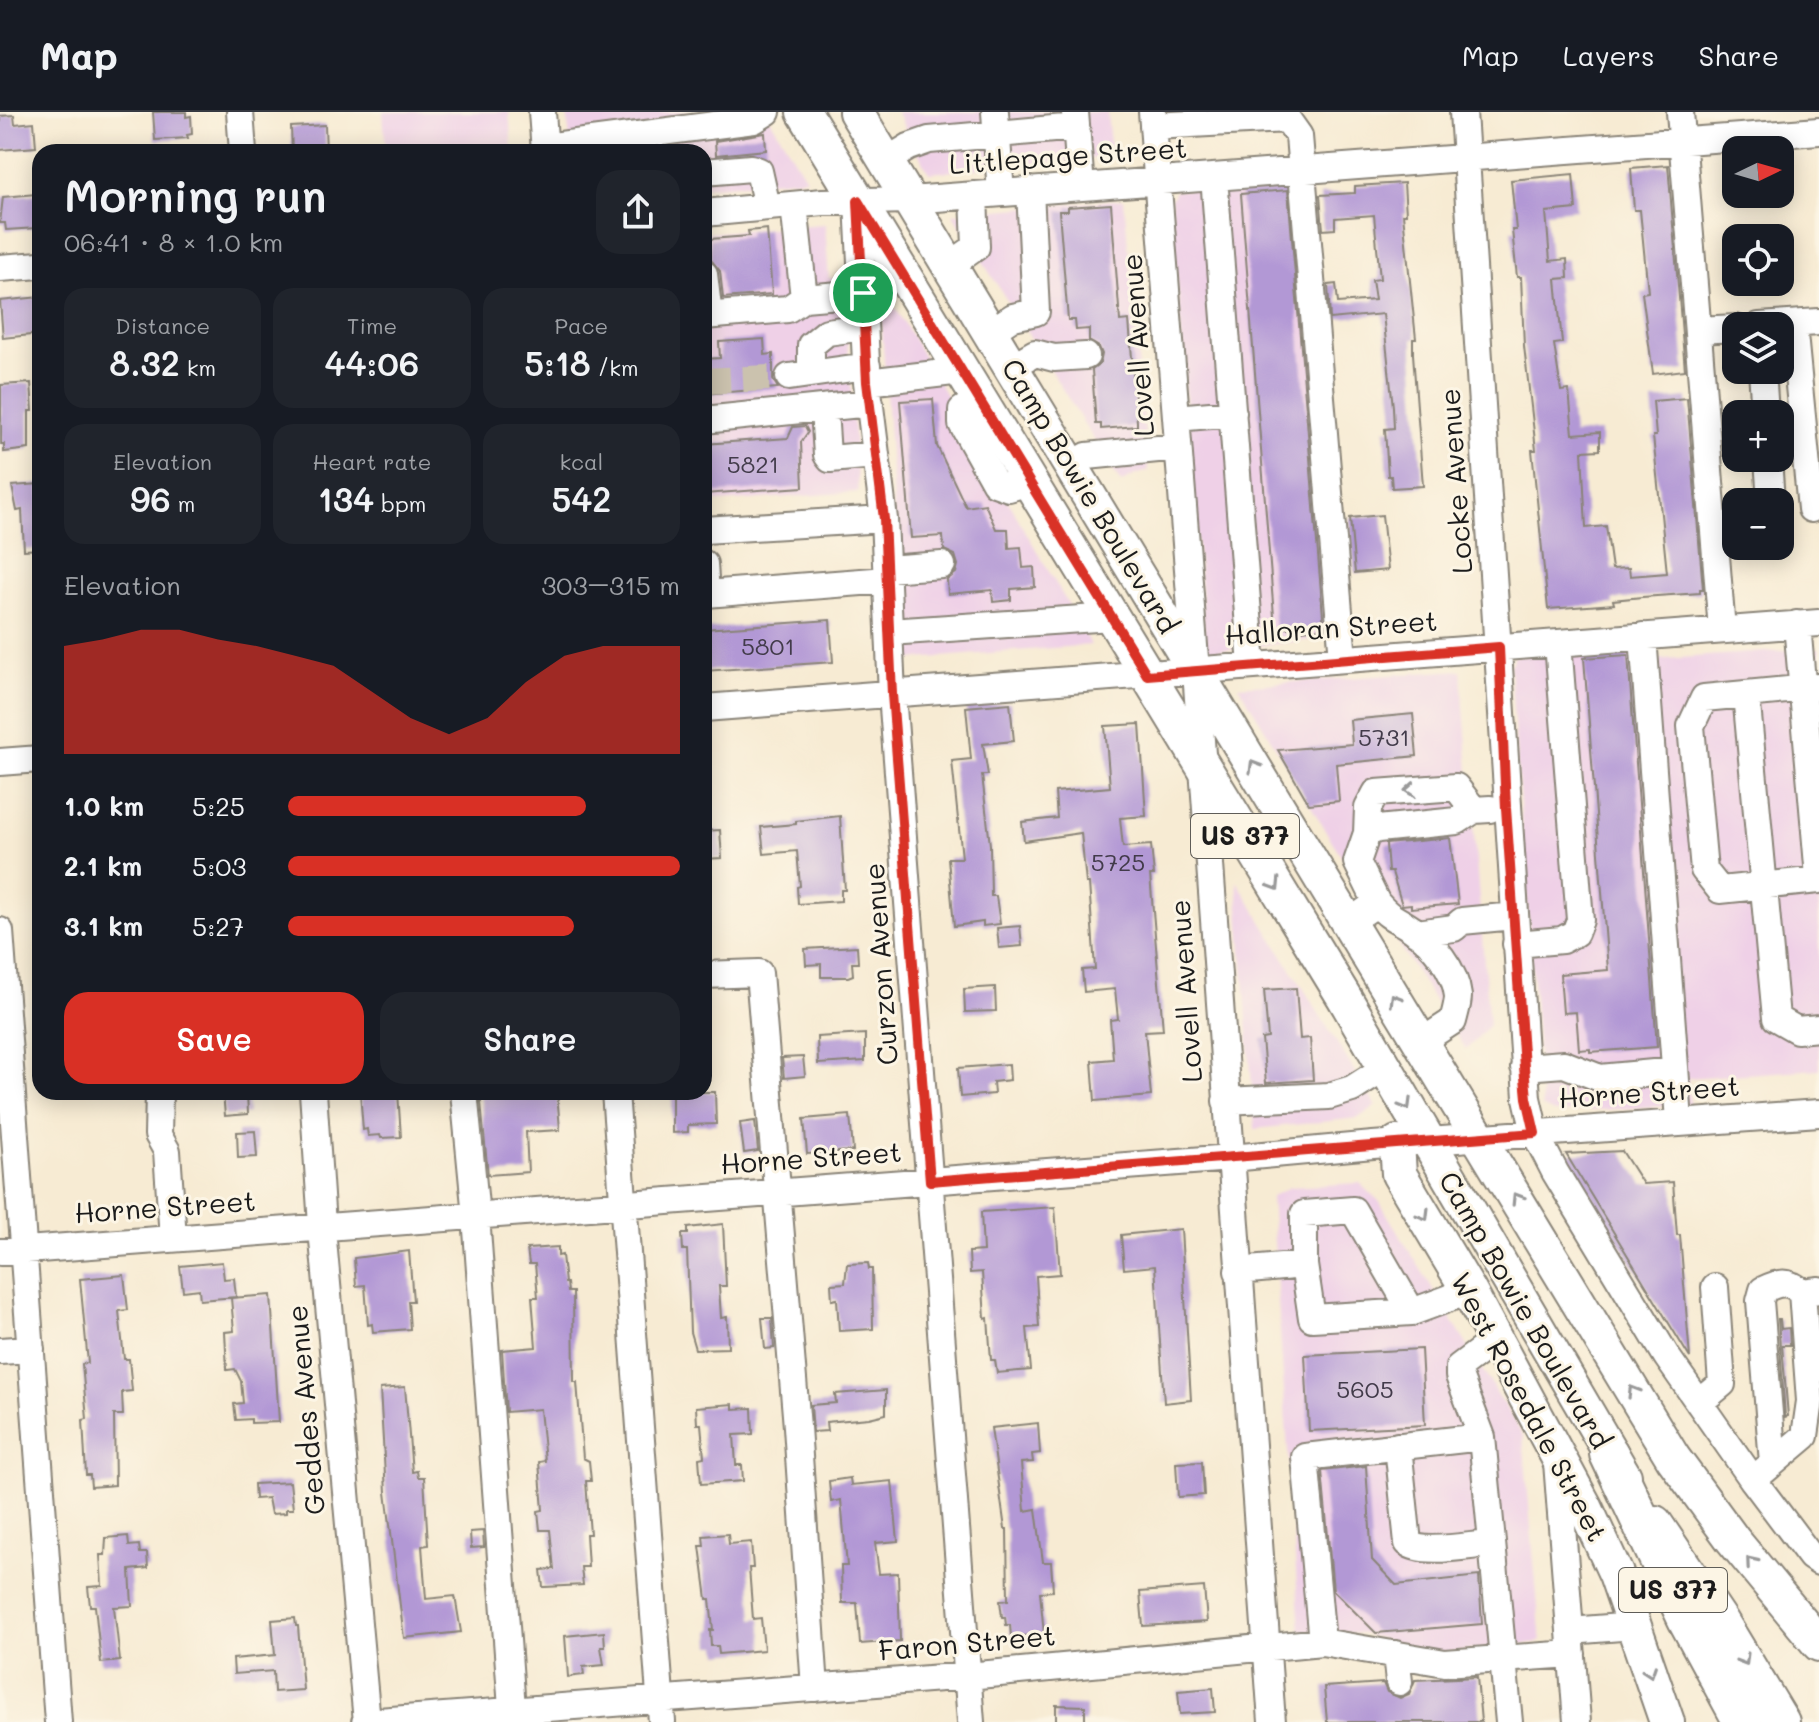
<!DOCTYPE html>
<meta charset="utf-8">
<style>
:root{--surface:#171b24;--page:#20242c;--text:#f1f3f6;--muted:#9ea1a6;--line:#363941;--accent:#d93025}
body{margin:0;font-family:Mali,sans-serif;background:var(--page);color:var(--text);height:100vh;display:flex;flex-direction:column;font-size:30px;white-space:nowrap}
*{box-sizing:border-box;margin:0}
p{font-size:26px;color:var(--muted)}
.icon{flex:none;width:44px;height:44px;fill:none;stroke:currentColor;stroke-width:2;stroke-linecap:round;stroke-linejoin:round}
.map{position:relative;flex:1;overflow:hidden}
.panel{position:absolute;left:32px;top:32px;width:680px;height:956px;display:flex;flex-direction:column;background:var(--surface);border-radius:24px;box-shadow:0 4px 20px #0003}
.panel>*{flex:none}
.needle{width:52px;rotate:85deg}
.buttons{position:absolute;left:1722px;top:24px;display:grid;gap:16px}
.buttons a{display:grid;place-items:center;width:72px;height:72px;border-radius:16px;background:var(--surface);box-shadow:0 4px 20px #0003;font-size:40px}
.pin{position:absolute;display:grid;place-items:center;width:68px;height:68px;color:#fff;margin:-34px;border:4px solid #fff;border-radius:50%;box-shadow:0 2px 8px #0007}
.round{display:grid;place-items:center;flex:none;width:84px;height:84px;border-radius:24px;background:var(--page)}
.overview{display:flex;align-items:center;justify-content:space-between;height:136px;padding:0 32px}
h1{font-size:44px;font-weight:600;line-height:60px}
.metrics{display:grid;grid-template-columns:repeat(3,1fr);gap:12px;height:136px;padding:8px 32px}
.metrics div{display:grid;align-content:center;border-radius:20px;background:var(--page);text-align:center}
.metrics b{font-size:34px;font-weight:600}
.metrics small{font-size:22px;font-weight:400}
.metrics p{font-size:22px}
.chart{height:224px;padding:16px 32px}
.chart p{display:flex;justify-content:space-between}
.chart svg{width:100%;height:144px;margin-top:8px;fill:var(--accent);opacity:.7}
.cta{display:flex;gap:16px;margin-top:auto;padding:16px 32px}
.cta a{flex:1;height:92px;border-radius:24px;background:var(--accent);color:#fff;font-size:32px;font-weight:600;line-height:92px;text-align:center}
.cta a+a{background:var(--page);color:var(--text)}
ul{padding:0 32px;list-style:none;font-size:26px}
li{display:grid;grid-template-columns:128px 96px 1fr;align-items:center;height:60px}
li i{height:20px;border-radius:10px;background:var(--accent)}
header{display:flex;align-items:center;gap:48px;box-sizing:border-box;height:112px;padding:0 40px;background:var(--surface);border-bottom:2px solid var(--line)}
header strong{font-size:38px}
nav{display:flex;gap:44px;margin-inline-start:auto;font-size:28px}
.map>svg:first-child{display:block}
.built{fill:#efd0e7}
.building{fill:#b298d5}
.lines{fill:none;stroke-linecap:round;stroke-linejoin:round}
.minor-tunnel{stroke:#cbc2ae;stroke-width:26;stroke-dasharray:26 13;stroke-linecap:butt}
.minor-casing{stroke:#8a8478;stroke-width:30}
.major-casing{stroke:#8a8478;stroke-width:38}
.highway-casing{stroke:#8a8478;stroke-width:42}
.minor{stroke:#fff;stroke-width:26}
.major{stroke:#fff;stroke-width:34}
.highway{stroke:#fff;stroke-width:38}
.oneway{stroke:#999}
.route-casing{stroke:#fff;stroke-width:16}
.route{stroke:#d93025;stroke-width:10}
.labels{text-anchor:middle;stroke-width:6;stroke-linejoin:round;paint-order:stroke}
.number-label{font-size:24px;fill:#423b4a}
.shield{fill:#fcf5e5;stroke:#5f5d58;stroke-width:2}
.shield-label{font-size:26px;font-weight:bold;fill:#1c1c1c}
.street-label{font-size:28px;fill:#1c1c1c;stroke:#fcf5e5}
</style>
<header>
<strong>Map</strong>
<nav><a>Map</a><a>Layers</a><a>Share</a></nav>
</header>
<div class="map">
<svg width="1819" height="1610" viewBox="0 0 1819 1610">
<rect width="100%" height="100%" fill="#fcf5e5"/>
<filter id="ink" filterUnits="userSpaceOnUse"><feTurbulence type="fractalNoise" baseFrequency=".0125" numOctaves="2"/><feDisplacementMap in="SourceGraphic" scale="16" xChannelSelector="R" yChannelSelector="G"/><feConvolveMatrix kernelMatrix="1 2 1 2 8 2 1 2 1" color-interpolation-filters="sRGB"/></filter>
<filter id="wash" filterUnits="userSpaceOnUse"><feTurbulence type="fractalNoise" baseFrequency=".006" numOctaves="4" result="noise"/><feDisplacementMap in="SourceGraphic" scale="32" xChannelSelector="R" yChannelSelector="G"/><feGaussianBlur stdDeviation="1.8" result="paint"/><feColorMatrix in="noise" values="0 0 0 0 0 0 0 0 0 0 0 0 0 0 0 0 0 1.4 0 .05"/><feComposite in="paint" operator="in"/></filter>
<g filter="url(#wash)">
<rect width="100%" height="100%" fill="#f7ebd3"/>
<path class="built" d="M383,0h126l3,38 -126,2z
M567,0h199l40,66 -102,9v-35h-133z
M896,0h211l4,45 -182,16z
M1309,65l39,459 -138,15 -5,-6 -34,-446 4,-8z
M1124,87l24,272 -13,4 -14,8 -168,-269z
M825,112l4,54h14l15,214 -154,11v-270z
M879,168l204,350 8,15 -188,15z
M1651,535l1,13 167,-12v421l-131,9 2,26 -136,9 -12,-6 -32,-441 5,-10z
M1461,558l28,355 -23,25 -136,-212 -91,-152z
M1237,769l139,225 -18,12 -103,11z
M1360,1071l19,18 144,235 18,206 -105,12 -73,-20 -63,-3 -29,-434 18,-10z"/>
<g id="blocks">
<path class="building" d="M153,0h33v5l5,-1 1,18 -5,1 1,3 -33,2z
M14,3l1,9 19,-2 2,25 -36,3v-34z
M325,13l1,27h-34l-1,-25z
M765,21l1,17 -50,5 -1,-14z
M1668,53l17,205 -32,4 -11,-81 6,-1 -8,-82h-6l-3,-42z
M1573,62l3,35 -30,3 4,49 17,-2 1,19 -12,1 6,64 -8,1 7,47 8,-1 4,44 27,-2v18l-18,1 4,77 20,-2 6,43 17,-1 1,8 37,-3 -14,-137h3l-3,-35 34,-3 16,191h-3v4l-58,4 -29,3 1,4 -66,5 -16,-159h4l-12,-104 -3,-69h-4l-5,-47h4l-5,-50z
M1404,71l2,31h-3l13,125h-3v15l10,132 -31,2 -1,-12h-3l-3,-47 9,-1 -1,-21 -10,-93 -53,5 -2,-34 8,-1 2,19 37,-3 -3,-20 8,-1 -6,-64 -39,3v11l-12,1 -3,-35 35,-2v-7z
M1288,78l36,438 -25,2 -1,-3 -23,2 -34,-435z
M36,82l1,34 -31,2 -1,-7h-5l3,-26z
M1111,92l9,117 9,-1 8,102v4l-36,3v-5h-5l-4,-54 8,-6 2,-10 -3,-7 -10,-6v-12l-13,1 -1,-10h-7l-9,-109h9v-4z
M767,117l5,65 -49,4 -3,-27 -9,-11 -1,-21 39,-3 -1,-5z
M40,185v37l-37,4 -3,-37z
M764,227l1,16 8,-1v26l5,8 -74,6v-35l16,-1 -1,-16z
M31,271l2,28h-4v38l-25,3v-8h-3v-59z
M933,287l4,47 29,61 19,-3 11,25h12l1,19 12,-1 2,21 11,-1 1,20 -24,2v11l-18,2 -1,-12 -44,4 -1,-14 9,-7 2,-8 -3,-10 -11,-5 -1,-14 -32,2 -11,-137z
M805,314l3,6 -7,10 2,45 -99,7v-50l84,-6 5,-11z
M40,372v65l-16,1 -2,-40 -5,1 -5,-25z
M1382,403l6,55 -33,3 -5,-55z
M830,508l3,42 -129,9v-42z
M1628,543l29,392 -67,5v-3l-11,1 -3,-38 -13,1 -3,-39 48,-4 -24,-312z
M1010,591l4,38 -31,3 5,31h-6l8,70 1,51h5l4,28 -17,2v-4l-29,4 -6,-68h14l-10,-97 19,-2 -5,-52z
M1413,602l4,42 -81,8 3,37 -30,3 -31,-54 74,-6 -2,-24z
M1140,612l6,92 -26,2 3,29 28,-2 3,30h-4l13,155 -18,1 6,65 -56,5 -3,-40 21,-2 -3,-39 8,-1 -3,-30 -31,3 -2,-22 13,-1 -6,-86h-3l-5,-50 -57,8 -2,-19 35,-4 -2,-26 55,-5 -5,-61z
M840,704l5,74h-4v11l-43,3 -1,-17 3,-1 -3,-35 -33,3 -3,-27 35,-3v-3z
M720,718l2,28 -18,1v-28z
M1450,726l8,66 -47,4v-4l-9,1 -10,-33h-4l-2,-28z
M1020,814l2,20 -23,2 -2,-20z
M857,834l1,17h-6l1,12 -5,2h-27v-13l-15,1 -1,-16z
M995,875l1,24 -31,1 -1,-23z
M1296,876l4,51 10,-1 3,42 -47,3 -4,-44 6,-1 -4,-48z
M865,922v27l-47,3 -1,-27z
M803,945l2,19 -21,2 -2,-20z
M1009,952l1,16 -17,2 1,12 -34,3 -2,-29z
M223,980h24l1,22 -23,2z
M360,980h38l3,45 -20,1 -1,-3 -12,1 -1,-7 -4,1z
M480,980h77l3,38 -34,2 2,40 -40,3z
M672,980h43l1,32 -28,1v7l-16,1z
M850,1003l3,36 -46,3 -3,-35z
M755,1009l3,30 -14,2 -4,-30z
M255,1019l2,26 -19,1 -1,-26z
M1622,1039l21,33 30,-2 4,53h3l10,123 -124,-204z
M1055,1095l5,67 -24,2 3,51 -12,1 4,42 -34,3 -2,-13h-4l-3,-42 -3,1 -3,-47 -12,1 -1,-21 14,-1 -2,-39z
M723,1112l3,62h-7l2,32 6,-1 1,31 -33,1 -5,-17 -3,-82h-4l-1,-16h6v-6z
M1181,1117l10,171 -27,3 -9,-137 -31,3 -3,-34z
M558,1135v9l4,-1 3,28h2l1,9h5l1,90h3l6,76 6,3 2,20h-5l4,53h-4l2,33h-7l2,18 -38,2h-2l-2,-17 13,-1 -4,-39h-10l-2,-19 5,-1 -4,-48 6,-1 -5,-52 -34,3 -4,-62 34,-3 -4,-50h6l-3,-33h-6l-2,-15z
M409,1139l4,50h-5l2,28 -37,3 -1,-8 -4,1 -3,-40 -9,1 -2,-28z
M222,1150l2,17 10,-1 2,19 -36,3 -1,-11 -16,2 -3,-25z
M868,1151l1,6h3l1,60 -34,2 -2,-32 -5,1 -1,-16 14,-1 2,-19z
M124,1163l4,35 -9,1 5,48h5l3,32 -10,1 1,23h-9l1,70 -24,2 -1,-12h-4l-3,-55 4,-1 -5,-55 6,-1 -8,-84z
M271,1183l8,127 -28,1v-4l-15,1 -2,-16 9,-1 -2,-22 -6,-12 -8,1 -2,-38 9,-1 -3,-33z
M762,1206h10l2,30 -9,1z
M1778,1207h2l1,10 8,-1 1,17h-8l6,71 -3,1z
M1421,1237l4,76 -116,6 -4,-76z
M405,1275l7,85 5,-1 1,6h6l4,68 -6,1 4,53 29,-3 6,36 -57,6 -18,-146 -6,-103z
M886,1278v24l-17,4 -43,4 1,9 -14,1 -2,-27 25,-2 -1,-9z
M733,1292v5l19,-1 1,26 -19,1 2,30h6l1,16 -42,3 -2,-26 5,-1 -3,-33h-4l-1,-17z
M1038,1311l2,30 -8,1 1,8 -12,1 4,48 11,-2 7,53h8l2,29 -13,1 4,42 -33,3 -1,-12h-4l-1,-8h-3l-2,-16 8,-1 -1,-71h-2l-14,-101z
M1202,1350l2,33 -26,2 -2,-34z
M1366,1354l6,94 24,25 83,-9 3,48 -106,9 -43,-43 -11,-119z
M850,1366l1,7 41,-4 6,60 -23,2 4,31 19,-1 2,68 -40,3 -3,-41h-15l-1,-37h6l-6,-66 -10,2 -2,-21z
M290,1370l3,27h-7v4l-15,1 -3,-16 -13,1 -1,-15z
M483,1419l1,16 -13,1 -1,-16z
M728,1422l1,10 22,-2 2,26h-4l4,51 8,-1 3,32 -45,4 -1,-8h-7l-1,-16h3l-3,-31h-3l-7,-53h4l-1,-10z
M128,1424l1,10 10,-1 1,8h7l1,15 -18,2 2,36 -18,1 6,54 -19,2 -6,-57h-5l-2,-19 14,-1 -2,-31h5l1,-17z
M1204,1475l3,35 -64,4 -3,-34z
M295,1506l1,8h2l5,64 -29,2 -1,-21 -39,3 -1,-15 42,-4 -3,-35z
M604,1520l1,15h-4l3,18 -21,2 1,8 -16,2 -3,-41z
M1477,1565l4,45h-154l-3,-35 59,-4 4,9 13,6 9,-4 6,-14z
M1213,1576l2,24 -35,2 -2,-23z
M1056,1593l29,1v16h-29z"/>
</g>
</g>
<g filter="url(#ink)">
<use href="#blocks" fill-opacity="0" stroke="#8a8478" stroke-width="2"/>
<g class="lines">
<path class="minor-tunnel" d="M704,269l85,-4"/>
<g class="minor-casing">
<path id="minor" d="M240,0l3,40
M542,0l3,40
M995,0l6,81
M1075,0l6,75
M1152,0l44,559 76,1051
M1463,0l64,986 8,35 20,39 112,185 86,123 58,77 8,5
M1680,0l42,518
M1153,14l134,-7 12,17 44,523
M545,35l209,-27 13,-8
M886,49l23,-14 20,-7 147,-13
M704,60l47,-4 8,3 8,36
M1214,65l38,489
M858,90l9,180 17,137 8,175 79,1028
M794,93l10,93 59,-5
M704,101l119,-11 87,-2 909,-69
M949,154l27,-19 -2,-52
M0,156l40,-3
M704,162l5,42
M704,204l84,-7 16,-11
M1793,212l18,185
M1759,214l60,-4
M1698,218l38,-2
M990,220l23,-15 23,-5 -6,-122
M1011,255l24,-14 19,5 32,-2
M1762,258l3,44
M811,260v-27l16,-13 37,-5
M789,265l78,-11
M867,270l95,-11
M979,287l-17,11v14l33,59 14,5 20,-6
M824,298l3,45 3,4 45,-4
M1176,306l57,-5
M704,308l166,-17
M1768,346l3,44
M1072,354l15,-10 91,-9
M704,418l180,-11
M704,452l2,30 181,-14
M886,457l56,-4
M1797,512l22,253
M889,520l223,-15
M1643,524l36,485
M1819,575l-115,11 -13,28 13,144 16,20 99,-10
M1746,582l30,324 21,12 22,-2
M704,596l1115,-85
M0,650l40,-3
M1367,721l11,-4 79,-8 17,-11 16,-1
M1377,791l-20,-41 10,-29 1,-25 8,-15 80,-6 18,23
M1364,800l13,-9c16,18 18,14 35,26 21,14 43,40 46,67 0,8 -3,17 -5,25l-32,21
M0,819l58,791
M1417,821l37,-5 8,-7 52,-5
M1516,832l46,-4 13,-7 5,-13 -22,-277
M704,863l55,-2 38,454 18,261
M1524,955l40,-3 36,14 75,-7
M159,980l-1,43 9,16 6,87
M313,980l10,148 44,482
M464,980l12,124 37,506
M615,980l47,630
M1226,989l103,-5 23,-7 33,-21
M0,1140l1231,-94 142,-13 446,-32
M1304,1153l8,53 100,-6
M1238,1159l66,-6v-51l49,-4 59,102 57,-21
M0,1239l31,-2
M1699,1291l23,-19 -7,-97
M1482,1325l27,285
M1398,1334l10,97c14,12 63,2 82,1
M1557,1350l20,260
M1773,1351l-13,-162 3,-11c16,-8 25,-10 39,2
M1753,1368l52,-44 5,-35 -8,-109 17,-2
M1570,1519l64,-5
M1322,1530l-17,-185 177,-20 -23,-61v-9l36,-27
M1396,1542l3,28
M365,1610l603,-46 354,-34 123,21 127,-9"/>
</g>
<g class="major-casing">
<path id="major" d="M804,0l540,885 280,479
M856,0l817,1346 60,82 86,104
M1397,1031l2,31 70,117 116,216 31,67 51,148
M1655,1411l66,98 61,101"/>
</g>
<g class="highway-casing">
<path id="highway" d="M1609,1342l78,165 56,103"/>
</g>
<use href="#minor" class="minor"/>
<use href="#major" class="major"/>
<use href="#highway" class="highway"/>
</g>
<defs><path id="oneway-chevron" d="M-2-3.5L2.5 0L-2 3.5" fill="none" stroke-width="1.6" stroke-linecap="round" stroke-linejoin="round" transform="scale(2)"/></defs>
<g class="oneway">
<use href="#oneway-chevron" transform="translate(1254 654) rotate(-121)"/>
<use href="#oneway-chevron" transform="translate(1410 678) rotate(176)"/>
<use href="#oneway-chevron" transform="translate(1275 773) rotate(58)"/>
<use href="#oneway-chevron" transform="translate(1395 887) rotate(-121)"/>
<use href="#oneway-chevron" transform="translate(1406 993) rotate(60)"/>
<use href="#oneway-chevron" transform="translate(1517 1086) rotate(-122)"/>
<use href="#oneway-chevron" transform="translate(1424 1103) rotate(59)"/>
<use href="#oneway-chevron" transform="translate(1633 1279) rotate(-121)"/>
<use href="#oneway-chevron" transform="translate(1751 1450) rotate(-130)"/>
<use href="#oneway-chevron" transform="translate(1744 1548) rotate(59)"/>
<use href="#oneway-chevron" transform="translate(1650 1560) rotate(71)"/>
</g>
</g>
<g class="lines" filter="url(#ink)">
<g class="route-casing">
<path id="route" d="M858,89l289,474 352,-28 7,161 18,259 3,31 8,35 -605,48 -38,-487 -8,-175 -17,-137z"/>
</g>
<use href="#route" class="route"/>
</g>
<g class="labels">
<g class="number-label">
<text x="753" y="361">5821</text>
<text x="768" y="543">5801</text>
<text x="1384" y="634">5731</text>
<text x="1118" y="759">5725</text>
<text x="1365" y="1286">5605</text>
</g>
<g class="shield">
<rect x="1191" y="702" width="108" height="44" rx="6"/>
<rect x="1619" y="1456" width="108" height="44" rx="6"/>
</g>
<g class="shield-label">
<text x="1245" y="733">US 377</text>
<text x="1673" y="1487">US 377</text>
</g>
<g class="street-label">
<text transform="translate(1068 44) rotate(-4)" y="10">Littlepage Street</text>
<text transform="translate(1138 233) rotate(-94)" y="10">Lovell Avenue</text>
<text transform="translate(1456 369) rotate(-94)" y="10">Locke Avenue</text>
<text transform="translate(1090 384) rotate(59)" y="10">Camp Bowie Boulevard</text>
<text transform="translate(1331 516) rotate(-4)" y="10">Halloran Street</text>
<text transform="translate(881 852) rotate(-94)" y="10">Curzon Avenue</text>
<text transform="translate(1186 879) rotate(-94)" y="10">Lovell Avenue</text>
<text transform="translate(1649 980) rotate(-4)" y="10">Horne Street</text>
<text transform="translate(811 1046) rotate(-4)" y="10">Horne Street</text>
<text transform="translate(165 1095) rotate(-4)" y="10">Horne Street</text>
<text transform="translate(1525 1198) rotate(60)" y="10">Camp Bowie Boulevard</text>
<text transform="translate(1529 1295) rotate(62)" y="10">West Rosedale Street</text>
<text transform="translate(306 1298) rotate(-95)" y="10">Geddes Avenue</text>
<text transform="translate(967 1531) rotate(-5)" y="10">Faron Street</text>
</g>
</g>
</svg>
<div class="buttons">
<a><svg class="needle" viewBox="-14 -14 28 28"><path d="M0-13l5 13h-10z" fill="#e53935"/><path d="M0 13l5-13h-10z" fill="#9ea1a6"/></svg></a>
<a><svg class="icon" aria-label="locate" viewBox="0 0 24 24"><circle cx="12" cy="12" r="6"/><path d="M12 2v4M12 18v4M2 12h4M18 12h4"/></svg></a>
<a><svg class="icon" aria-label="layers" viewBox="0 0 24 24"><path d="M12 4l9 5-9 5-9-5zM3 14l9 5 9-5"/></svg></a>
<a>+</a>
<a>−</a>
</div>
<div class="pin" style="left:863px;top:181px;background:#1e9e55"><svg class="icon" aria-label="arrive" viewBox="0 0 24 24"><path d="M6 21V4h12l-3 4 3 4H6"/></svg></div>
<section class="panel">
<div class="overview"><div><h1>Morning run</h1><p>06:41 · 8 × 1.0 km</p></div><a class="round"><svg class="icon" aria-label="share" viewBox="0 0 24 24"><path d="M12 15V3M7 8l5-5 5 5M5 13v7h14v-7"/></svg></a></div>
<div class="metrics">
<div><p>Distance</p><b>8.32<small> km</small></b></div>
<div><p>Time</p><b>44:06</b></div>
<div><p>Pace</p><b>5:18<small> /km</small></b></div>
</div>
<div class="metrics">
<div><p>Elevation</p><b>96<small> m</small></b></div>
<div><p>Heart rate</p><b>134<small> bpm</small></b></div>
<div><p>kcal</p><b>542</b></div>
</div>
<div class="chart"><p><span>Elevation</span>303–315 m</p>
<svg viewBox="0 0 160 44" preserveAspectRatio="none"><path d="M0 44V11L10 9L20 6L30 6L40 9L50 11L60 14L70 17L80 25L90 33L100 38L110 33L120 22L130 14L140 11L150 11L160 11V44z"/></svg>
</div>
<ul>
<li><b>1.0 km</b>5:25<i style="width:76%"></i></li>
<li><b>2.1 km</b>5:03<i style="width:100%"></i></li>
<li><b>3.1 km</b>5:27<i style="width:73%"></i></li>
</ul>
<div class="cta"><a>Save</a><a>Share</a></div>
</section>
</div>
